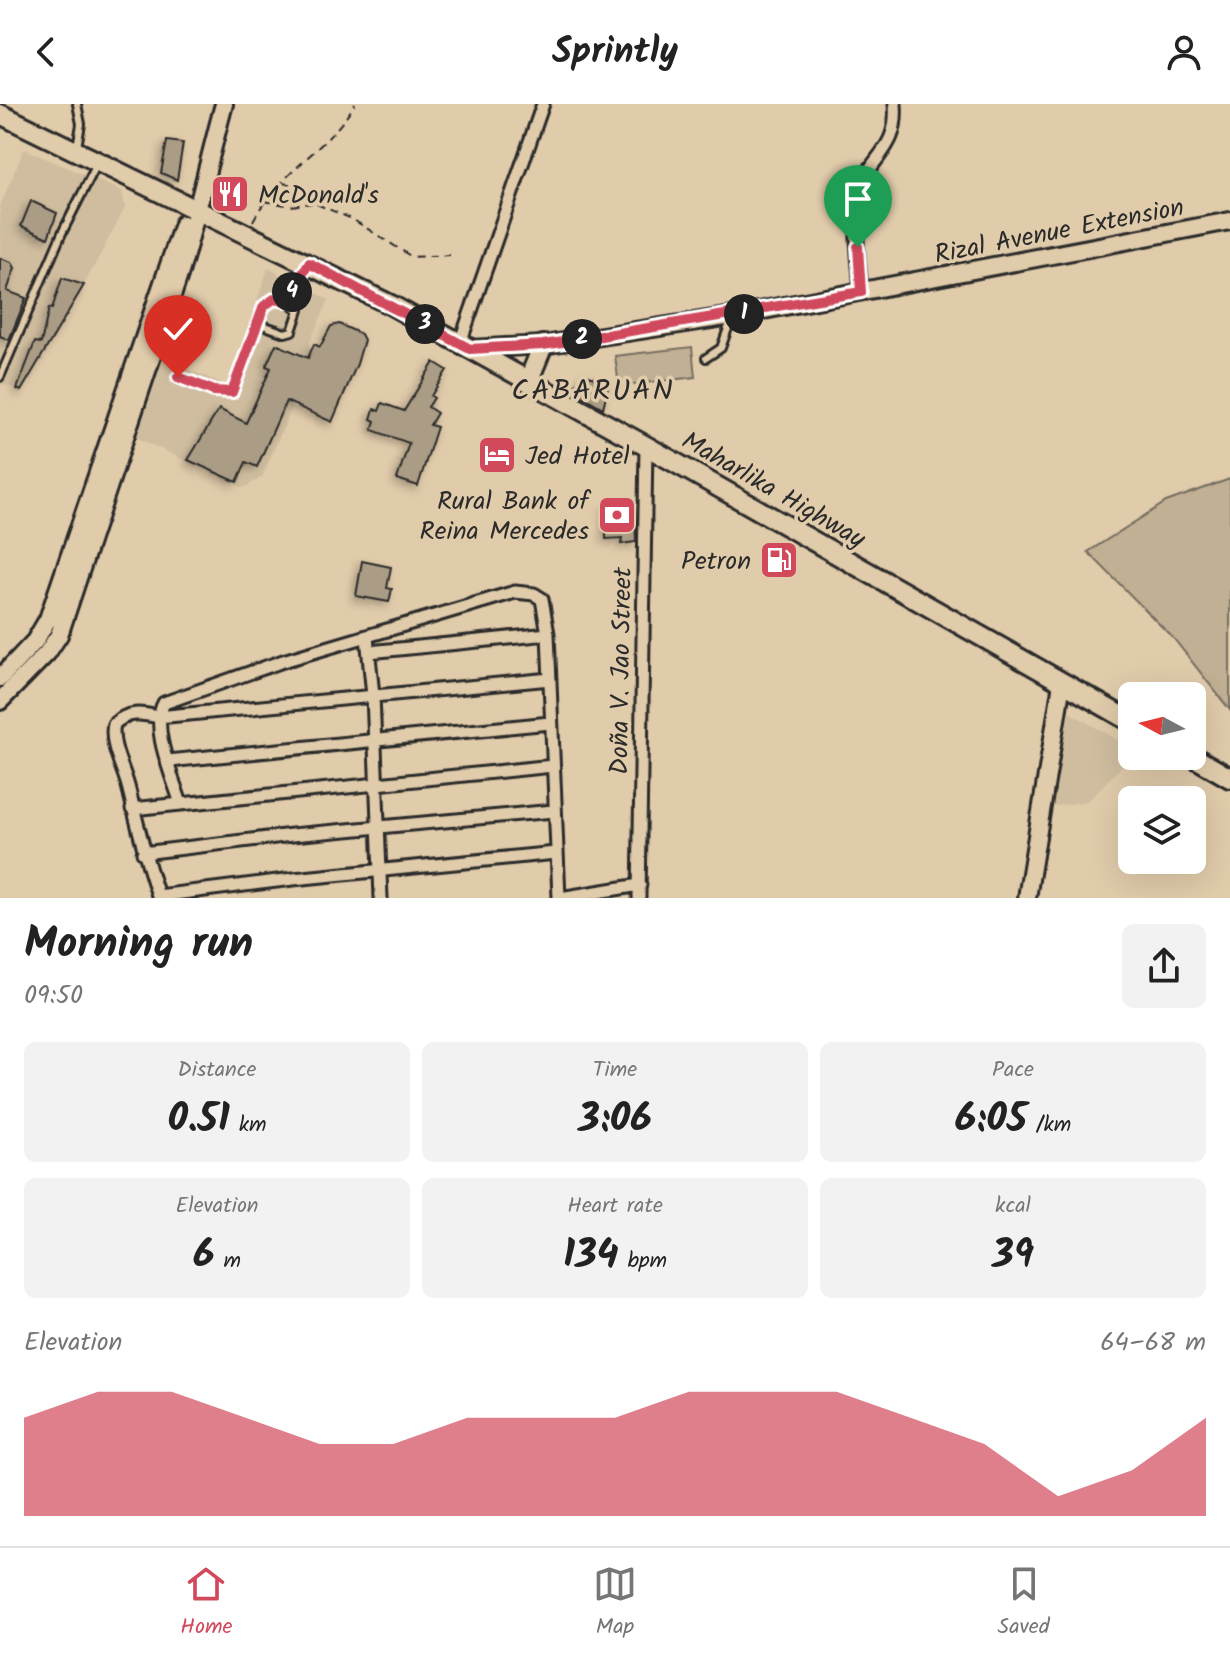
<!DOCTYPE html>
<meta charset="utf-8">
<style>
:root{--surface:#fff;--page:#f2f2f2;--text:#222;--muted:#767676;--line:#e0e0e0;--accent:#d1495b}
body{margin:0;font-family:Kalam,sans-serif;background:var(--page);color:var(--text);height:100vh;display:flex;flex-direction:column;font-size:30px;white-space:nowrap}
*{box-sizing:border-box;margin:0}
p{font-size:26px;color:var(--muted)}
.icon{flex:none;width:44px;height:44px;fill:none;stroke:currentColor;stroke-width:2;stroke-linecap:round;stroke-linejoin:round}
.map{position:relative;height:794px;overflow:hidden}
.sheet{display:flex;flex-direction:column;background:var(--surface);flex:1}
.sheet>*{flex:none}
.needle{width:52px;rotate:277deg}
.buttons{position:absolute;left:1118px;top:578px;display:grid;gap:16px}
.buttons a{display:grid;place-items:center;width:88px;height:88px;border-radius:12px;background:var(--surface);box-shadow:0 8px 32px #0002;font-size:40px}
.pin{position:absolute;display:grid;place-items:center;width:68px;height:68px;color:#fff;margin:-82px -34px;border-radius:50% 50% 50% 0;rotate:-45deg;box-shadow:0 0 8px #0007}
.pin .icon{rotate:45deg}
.km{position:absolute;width:40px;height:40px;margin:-20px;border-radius:50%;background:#222;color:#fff;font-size:22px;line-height:40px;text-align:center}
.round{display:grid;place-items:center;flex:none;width:84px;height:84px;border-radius:12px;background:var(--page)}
.head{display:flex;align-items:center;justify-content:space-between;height:136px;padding:0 24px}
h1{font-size:44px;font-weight:700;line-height:60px}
.stats{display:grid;grid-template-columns:repeat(3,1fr);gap:12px;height:136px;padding:8px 24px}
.stats div{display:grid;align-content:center;border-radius:12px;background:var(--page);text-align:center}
.stats b{font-size:40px;font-weight:700}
.stats small{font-size:22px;font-weight:400}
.stats p{font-size:22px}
.chart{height:224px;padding:16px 24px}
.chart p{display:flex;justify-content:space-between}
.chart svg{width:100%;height:144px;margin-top:8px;fill:var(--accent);opacity:.7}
header{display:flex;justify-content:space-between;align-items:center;height:104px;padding:0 24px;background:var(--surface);font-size:36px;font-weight:700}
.dock{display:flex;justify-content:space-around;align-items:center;height:112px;border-top:2px solid var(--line);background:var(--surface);font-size:22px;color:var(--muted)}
.dock a{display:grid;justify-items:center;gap:4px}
.dock .active{color:var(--accent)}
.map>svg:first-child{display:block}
.built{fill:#d0bd9f}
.green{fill:#c2b095;stroke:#766e60;stroke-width:2}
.building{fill:#ab9c85;stroke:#2b2b2b;stroke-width:2;filter:url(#shadow)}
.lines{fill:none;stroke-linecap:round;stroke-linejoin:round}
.lane-casing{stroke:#2b2b2b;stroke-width:12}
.street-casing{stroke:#2b2b2b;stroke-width:17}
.secondary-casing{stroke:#2b2b2b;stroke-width:22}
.primary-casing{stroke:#2b2b2b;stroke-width:24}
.path{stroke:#2b2b2b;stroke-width:2;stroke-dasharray:8 6;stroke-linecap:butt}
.lane{stroke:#e0cbaa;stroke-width:6}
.street{stroke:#e0cbaa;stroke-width:11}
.secondary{stroke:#e0cbaa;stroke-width:16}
.primary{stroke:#e0cbaa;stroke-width:18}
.route-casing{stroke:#fff;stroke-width:16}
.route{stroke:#d1495b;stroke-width:10}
.labels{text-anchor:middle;stroke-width:7;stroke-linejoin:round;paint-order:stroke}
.poi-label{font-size:26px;fill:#2b2b2b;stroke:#e0cbaa;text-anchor:start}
.street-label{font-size:26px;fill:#2b2b2b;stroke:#e0cbaa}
.quarter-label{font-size:30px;letter-spacing:2px;fill:#2b2b2b;stroke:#e0cbaa}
</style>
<header><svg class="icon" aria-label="back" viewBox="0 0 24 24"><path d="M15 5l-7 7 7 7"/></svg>Sprintly<svg class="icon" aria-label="person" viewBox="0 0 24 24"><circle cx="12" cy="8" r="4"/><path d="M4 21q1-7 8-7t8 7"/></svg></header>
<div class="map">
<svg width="1230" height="794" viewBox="0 0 1230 794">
<defs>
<filter id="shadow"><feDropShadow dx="-3.5" dy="3.5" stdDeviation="4" flood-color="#0004"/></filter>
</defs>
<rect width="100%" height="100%" fill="#e0cbaa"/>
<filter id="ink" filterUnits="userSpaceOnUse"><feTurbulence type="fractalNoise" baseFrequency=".0125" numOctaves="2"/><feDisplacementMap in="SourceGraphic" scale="16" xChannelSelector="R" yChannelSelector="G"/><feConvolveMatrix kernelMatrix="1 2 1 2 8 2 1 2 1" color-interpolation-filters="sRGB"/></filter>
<g filter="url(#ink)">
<path class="built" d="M24,45l98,42 3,17 -41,77 -63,105 -21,-6v-178z
M268,164l61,32 -19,41 -1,16 3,5 -50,115 -18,11 -111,-52 27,-78 69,28z
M1069,608l63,36v7l-44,46 -37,6z"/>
<path class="green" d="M692,243l3,30 -76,9 -4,-30z
M1230,375v231l-56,-71 -86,-87 78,-50z"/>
<path class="building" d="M167,37l16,2 -6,37 -16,-7z
M31,97l26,12 -9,25 -27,-12z
M0,154l12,4 3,6 -8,23 19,7 -17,42 -9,-4z
M62,174l22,7 -63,106 -4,-2 18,-47 6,1 8,-35 3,1z
M339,220l22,10 3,6 -7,24 -25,58 -46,-21 -29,66 -11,-5 -9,20 -49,-22 31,-51 27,14 25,-55 -5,-2 10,-22 32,14 6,-14 6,3 11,-21z
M434,258l13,8 -16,26 3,2 -6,9 9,6 -7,12 7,2 -19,59 -21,-7 12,-36 -37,-13 3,-9 -4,-2 3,-10 5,2 3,-8 22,8z
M586,271l23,8 -6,25 -32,-19z
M614,402l21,2 1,34 -15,2 1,-6 -16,1v-31z
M362,457l29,6 -4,21 5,1 -3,13 -33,-6z"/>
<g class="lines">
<g class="lane-casing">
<path id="lane" d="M77,0l4,20 -4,23
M257,219l28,10 7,-2 7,-21 -13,-9
M706,254l15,-10 10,-28
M0,273l62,-144 34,-67
M178,273l36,14 18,1 32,-86 10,-7 12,2 22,-35"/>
</g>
<g class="street-casing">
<path id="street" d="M861,188c-2,-31 -8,-68 -1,-99 7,-37 39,-40 35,-89
M460,239l83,-239
M367,533l6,58 8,203
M369,548l179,-18
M168,657l382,-38
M181,700c-8,-27 -31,-76 -17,-101l119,-42 232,-69 19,2 8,5 6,35 11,264
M132,705l421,-43
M143,749l149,-18 262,-24
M158,792l135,-17 263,-26
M159,794c-13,-36 -21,-71 -30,-108 -4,-19 -20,-46 -15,-66 14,-13 27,-11 44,-7l392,-38
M560,794l80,-13
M639,794l7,-452"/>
</g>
<g class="secondary-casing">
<path id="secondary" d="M470,245l73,-4 189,-29 498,-95
M0,574l35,-37 13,-22 135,-395
M0,597l47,-48 12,-18 122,-366c16,-54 28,-110 43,-165
M1027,794l35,-215"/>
</g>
<g class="primary-casing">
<path id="primary" d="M0,10l391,191 255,141 486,276
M528,278l15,-37
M1192,652l38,22"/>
</g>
<path class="path" d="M282,79l12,2 20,18 38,16 60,38 38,-2
M264,97l27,5 22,-3
M253,117c23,-46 75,-72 102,-117"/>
<use href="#lane" class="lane"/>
<use href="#street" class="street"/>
<use href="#secondary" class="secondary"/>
<use href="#primary" class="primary"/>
</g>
</g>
<g class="lines" filter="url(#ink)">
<g class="route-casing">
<path id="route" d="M178,273l36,14 18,1 32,-86 10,-7 12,2 23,-38 161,86 73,-4 52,-8 266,-45 -3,-45"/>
</g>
<use href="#route" class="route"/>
</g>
<defs>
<g id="restaurant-square" transform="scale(2)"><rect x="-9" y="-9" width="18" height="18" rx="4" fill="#d1495b" stroke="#e0cbaa"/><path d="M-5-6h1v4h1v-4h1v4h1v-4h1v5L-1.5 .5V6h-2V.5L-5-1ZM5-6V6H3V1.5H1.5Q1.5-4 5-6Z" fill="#fff"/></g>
<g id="hotel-square" transform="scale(2)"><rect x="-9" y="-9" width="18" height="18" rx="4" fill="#d1495b" stroke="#e0cbaa"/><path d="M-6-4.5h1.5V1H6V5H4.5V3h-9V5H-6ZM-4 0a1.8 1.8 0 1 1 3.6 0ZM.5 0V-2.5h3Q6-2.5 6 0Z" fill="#fff"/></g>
<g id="bank-square" transform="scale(2)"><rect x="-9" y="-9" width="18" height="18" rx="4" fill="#d1495b" stroke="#e0cbaa"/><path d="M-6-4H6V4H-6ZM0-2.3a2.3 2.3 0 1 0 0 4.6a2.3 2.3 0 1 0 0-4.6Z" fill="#fff"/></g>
<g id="fuel-square" transform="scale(2)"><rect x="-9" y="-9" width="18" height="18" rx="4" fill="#d1495b" stroke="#e0cbaa"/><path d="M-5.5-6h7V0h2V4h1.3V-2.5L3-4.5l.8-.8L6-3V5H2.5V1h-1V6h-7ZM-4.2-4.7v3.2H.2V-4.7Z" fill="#fff"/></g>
</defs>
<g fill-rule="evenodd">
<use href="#restaurant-square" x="230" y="90"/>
<use href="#hotel-square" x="497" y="351"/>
<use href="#bank-square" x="617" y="411"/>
<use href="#fuel-square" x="779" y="456"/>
</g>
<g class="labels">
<g class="poi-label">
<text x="258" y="99">McDonald's</text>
<text x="525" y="360">Jed Hotel</text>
<text x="589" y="405" text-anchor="end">Rural Bank of<tspan x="589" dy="30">Reina Mercedes</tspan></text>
<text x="751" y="465" text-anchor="end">Petron</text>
</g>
<g class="street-label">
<text transform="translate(1059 126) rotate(-11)" y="9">Rizal Avenue Extension</text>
<text transform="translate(774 385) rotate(30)" y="9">Maharlika Highway</text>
<text transform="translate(620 567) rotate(-89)" y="9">Doña V. Jao Street</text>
</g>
<g class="quarter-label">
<text x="593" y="296">CABARUAN</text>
</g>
</g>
</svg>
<div class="buttons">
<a><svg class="needle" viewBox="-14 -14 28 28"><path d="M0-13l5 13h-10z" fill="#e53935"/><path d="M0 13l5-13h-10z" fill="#767676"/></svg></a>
<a><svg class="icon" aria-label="layers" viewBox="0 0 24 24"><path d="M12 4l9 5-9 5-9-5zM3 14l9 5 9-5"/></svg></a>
</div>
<div class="pin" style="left:858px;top:143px;background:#1e9e55"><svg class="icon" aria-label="arrive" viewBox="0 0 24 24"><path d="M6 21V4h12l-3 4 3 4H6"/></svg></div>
<div class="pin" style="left:178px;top:273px;background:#d93025"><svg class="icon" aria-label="check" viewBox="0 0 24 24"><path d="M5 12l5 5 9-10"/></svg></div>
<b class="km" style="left:744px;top:210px">1</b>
<b class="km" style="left:582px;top:235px">2</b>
<b class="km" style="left:425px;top:220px">3</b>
<b class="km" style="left:292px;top:188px">4</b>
</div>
<section class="sheet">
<div class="head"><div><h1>Morning run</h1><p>09:50</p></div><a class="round"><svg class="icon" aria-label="share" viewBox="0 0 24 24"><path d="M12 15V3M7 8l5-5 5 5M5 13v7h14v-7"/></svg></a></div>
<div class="stats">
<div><p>Distance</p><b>0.51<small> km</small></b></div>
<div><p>Time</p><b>3:06</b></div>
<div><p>Pace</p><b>6:05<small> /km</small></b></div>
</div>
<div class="stats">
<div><p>Elevation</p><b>6<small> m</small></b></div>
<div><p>Heart rate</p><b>134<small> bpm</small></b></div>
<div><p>kcal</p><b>39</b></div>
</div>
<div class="chart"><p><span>Elevation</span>64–68 m</p>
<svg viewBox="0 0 160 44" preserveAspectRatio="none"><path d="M0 44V14L10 6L20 6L30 14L40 22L50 22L60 14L70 14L80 14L90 6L100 6L110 6L120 14L130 22L140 38L150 30L160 14V44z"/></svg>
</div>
</section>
<nav class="dock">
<a class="active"><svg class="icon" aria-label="home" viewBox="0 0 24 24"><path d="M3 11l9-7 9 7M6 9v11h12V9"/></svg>Home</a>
<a><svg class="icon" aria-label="map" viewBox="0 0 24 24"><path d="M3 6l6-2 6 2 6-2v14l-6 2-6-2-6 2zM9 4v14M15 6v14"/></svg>Map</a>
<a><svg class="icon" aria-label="saved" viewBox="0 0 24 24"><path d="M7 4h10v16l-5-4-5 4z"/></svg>Saved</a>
</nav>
